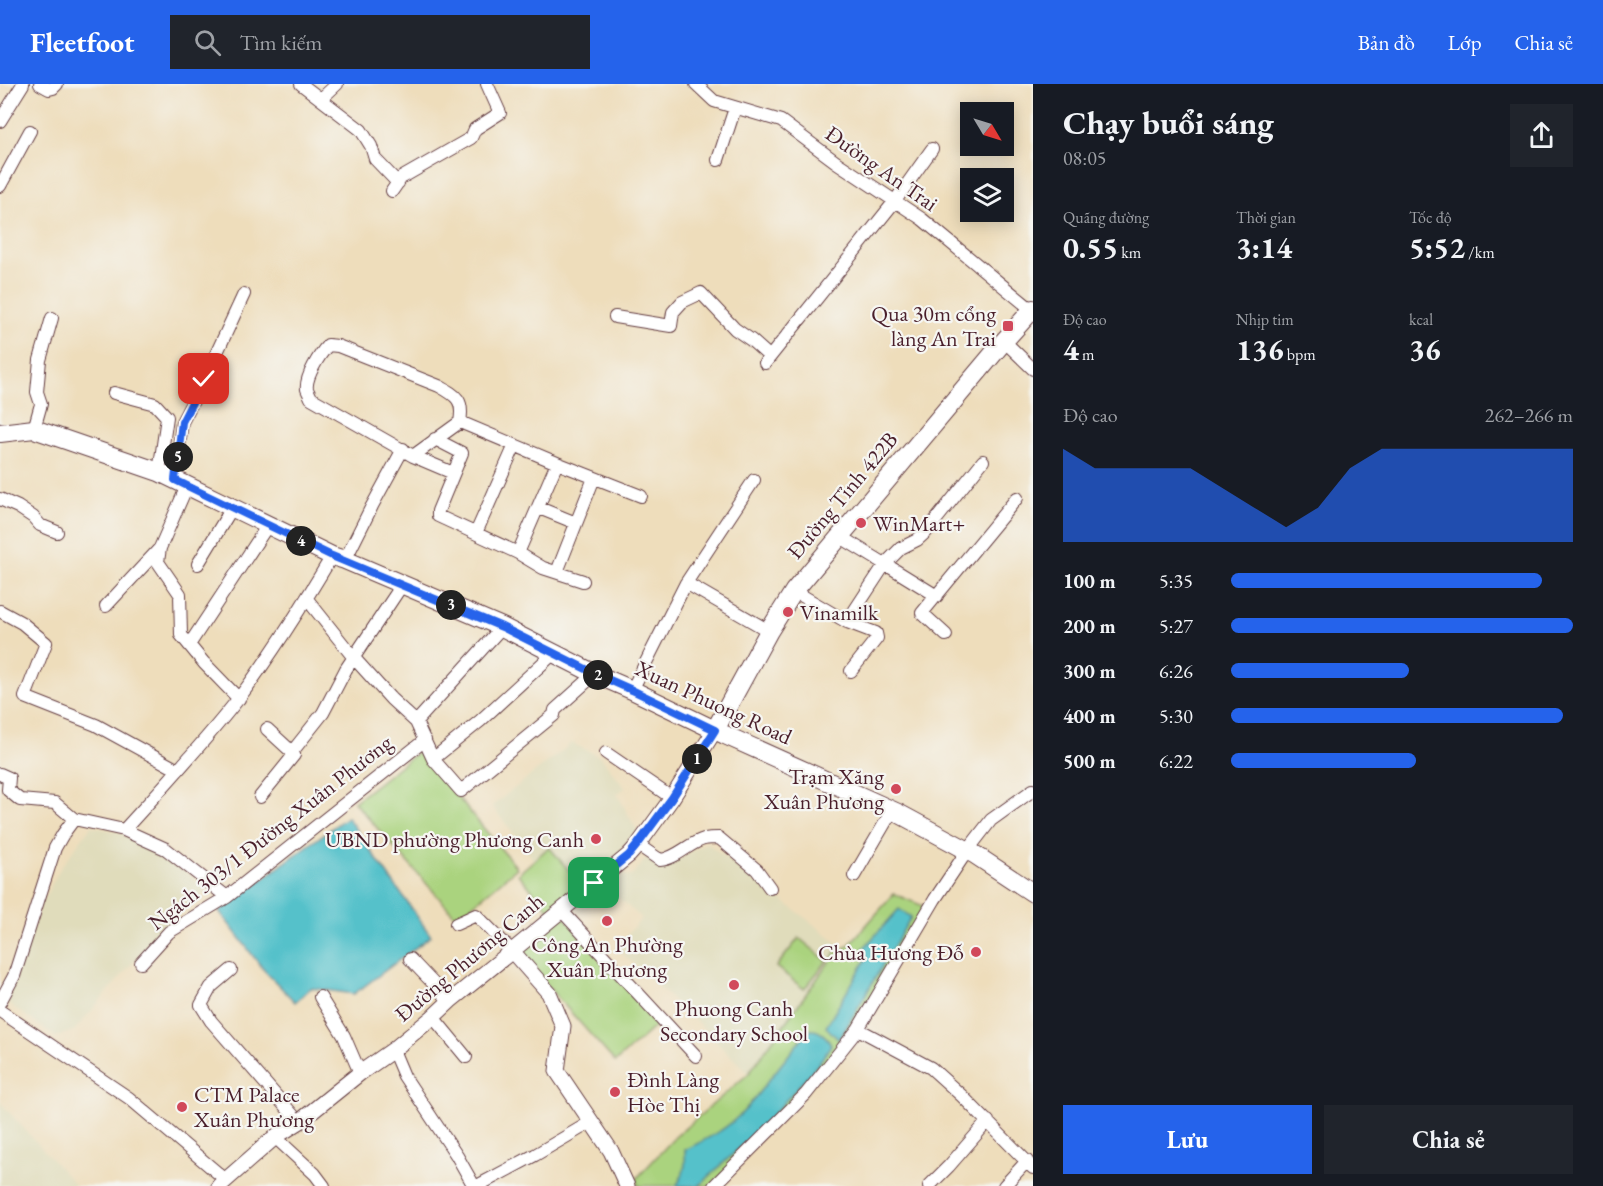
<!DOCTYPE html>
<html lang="vi">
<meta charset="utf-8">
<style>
:root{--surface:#171b24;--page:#20242c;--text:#f1f3f6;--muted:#9ea1a6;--accent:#2563eb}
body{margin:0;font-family:"EB Garamond",serif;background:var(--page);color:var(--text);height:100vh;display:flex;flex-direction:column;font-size:22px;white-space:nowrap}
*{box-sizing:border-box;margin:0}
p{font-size:20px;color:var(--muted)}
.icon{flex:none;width:33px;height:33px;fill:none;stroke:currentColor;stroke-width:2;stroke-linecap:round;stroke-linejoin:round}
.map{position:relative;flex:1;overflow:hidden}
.sheet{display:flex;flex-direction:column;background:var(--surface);width:570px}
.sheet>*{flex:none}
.needle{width:39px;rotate:128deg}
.tools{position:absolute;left:960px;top:18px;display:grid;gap:12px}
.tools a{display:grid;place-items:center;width:54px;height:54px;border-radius:0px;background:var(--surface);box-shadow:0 3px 15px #0003;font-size:30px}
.pin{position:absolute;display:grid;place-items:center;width:51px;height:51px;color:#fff;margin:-26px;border-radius:12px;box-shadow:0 3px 9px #0006}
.km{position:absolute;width:30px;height:30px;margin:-15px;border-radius:50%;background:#222;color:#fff;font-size:16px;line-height:30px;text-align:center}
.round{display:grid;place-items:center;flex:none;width:63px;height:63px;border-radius:0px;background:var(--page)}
.overview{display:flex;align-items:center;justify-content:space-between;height:102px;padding:0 30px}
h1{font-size:33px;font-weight:700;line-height:45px}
.metrics{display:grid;grid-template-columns:repeat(3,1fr);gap:9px;height:102px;padding:6px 30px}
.metrics div{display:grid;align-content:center}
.metrics b{font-size:30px;font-weight:700}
.metrics small{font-size:16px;font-weight:400}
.metrics p{font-size:16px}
.chart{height:168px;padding:12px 30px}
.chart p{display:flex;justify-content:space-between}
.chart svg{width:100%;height:108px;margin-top:6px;fill:var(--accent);opacity:.7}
.button{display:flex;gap:12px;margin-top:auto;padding:12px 30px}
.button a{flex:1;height:69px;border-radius:0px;background:var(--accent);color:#fff;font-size:24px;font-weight:700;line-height:69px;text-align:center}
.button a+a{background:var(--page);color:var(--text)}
ul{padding:0 30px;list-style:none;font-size:20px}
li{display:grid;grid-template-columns:96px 72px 1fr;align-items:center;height:45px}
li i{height:15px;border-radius:8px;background:var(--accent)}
header{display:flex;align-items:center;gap:36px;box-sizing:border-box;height:84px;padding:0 30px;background:var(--accent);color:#fff}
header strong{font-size:28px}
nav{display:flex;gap:33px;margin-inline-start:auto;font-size:21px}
.search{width:420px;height:54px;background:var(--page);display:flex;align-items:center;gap:15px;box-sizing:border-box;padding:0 21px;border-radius:0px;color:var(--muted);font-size:22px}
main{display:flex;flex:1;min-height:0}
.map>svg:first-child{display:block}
.built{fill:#e0dcbb}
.green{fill:#aad37e;stroke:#7a7954;stroke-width:1.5}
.water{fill:#54c1ca;stroke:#4f707a;stroke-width:1.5}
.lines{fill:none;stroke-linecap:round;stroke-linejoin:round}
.minor-casing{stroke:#633c41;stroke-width:14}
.tertiary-casing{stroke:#633c41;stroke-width:17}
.primary-casing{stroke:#633c41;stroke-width:20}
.minor{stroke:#fff;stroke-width:12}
.tertiary{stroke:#fff;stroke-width:15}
.primary{stroke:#fff;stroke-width:18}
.route-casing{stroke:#fff;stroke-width:12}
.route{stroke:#2563eb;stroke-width:8}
.poi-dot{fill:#d1495b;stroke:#f6f6f2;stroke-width:2}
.labels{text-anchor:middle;stroke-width:4.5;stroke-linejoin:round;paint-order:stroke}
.street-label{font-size:22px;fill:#4a1f2b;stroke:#f6f6f2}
.poi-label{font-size:22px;fill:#4a1f2b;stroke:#f6f6f2;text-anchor:end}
</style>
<header>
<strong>Fleetfoot</strong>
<div class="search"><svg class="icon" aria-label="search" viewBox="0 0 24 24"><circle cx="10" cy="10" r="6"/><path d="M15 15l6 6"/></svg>Tìm kiếm</div>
<nav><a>Bản đồ</a><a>Lớp</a><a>Chia sẻ</a></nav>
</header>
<main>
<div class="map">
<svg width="1033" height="1102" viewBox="0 0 1033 1102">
<rect width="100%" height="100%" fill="#f6f6f2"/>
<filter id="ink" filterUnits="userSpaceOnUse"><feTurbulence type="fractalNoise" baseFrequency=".0167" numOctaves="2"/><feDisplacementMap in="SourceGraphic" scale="12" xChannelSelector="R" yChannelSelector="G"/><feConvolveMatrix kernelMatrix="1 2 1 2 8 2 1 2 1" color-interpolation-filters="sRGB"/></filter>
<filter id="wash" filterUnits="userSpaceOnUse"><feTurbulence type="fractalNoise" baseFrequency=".008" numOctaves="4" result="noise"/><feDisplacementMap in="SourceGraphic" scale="24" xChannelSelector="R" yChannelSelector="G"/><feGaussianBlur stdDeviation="1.35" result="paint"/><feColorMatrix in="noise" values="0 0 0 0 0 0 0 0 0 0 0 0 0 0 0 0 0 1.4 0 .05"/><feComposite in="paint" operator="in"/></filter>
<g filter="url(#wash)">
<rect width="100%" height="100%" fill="#edb"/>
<path class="built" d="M572,659l29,14 24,31 -8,6 22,40 -57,52 -33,-38 -15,12 -42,-54z
M91,742l31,7 40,20 45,36 -57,54 -76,88 -18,6 -50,-35 34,-96 21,-39z
M707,759l134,102 -92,129 -53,-53 -80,-73 26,-30 -37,-31 13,-11h14l18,-23 16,12z
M0,1018l76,84h-76z"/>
<path class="green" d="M419,667l98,117 -60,50 -103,-116z
M549,763l33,39 -30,27 -34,-39z
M894,810l32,13 -70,119 -51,67 -94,93h-73l-1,-8 38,-41 74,-64 88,-122 11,-5z
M561,829l98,110 -44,39 -98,-110z
M799,854l28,23 -23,28 -28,-22z"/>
<path class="water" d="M347,733l84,119 -77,58 -43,-6 -16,14 -32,-33 -44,-58z
M899,825l12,8 -72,123 -13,-13 41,-69 -1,-3 -4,-5z
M810,946c9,-1 18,7 21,15l-12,18 -54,61 -66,62h-23c9,-12 10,-22 9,-36 26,-13 41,-20 61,-41l60,-76z"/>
</g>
<g filter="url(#ink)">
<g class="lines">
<g class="minor-casing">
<path id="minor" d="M40,0l9,5 4,-1 4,-4
M301,0l60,46 10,16 4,13 23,24
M696,0l18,17 67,20 55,41 86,57 110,91
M321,15l16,-15
M0,37l23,-37
M718,76l17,-52
M0,102l30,-55
M392,107l9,-13 70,-40 4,-9 25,-16 -13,-29
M615,233l56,9 2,-14 9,-10 19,-9 34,36 16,11 19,17
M1004,257l29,28
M765,279l130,-162 37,-52
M114,309l41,11 12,13 -8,55
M460,338l97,41 84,33
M34,345l7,-25 -4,-12 3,-32 12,-42
M435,355l27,14 -24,58v5l80,37 25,15 40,13
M413,372l47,-34c4,-22 -3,-26 -21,-36l-101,-40 -10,-1c-8,9 -23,32 -21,44 1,3 3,6 4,9l102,58 40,17
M175,397l7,-59 24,-46 38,-82
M187,402l-27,62 -2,14 22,32 1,41 23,28 35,36
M0,415l18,8 15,10 7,8 17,7
M539,424l37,15
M476,449l39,-88
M839,452l46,28 16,-16 16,-8 10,-9 56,-70
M518,469l39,-90
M345,476l27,-54 31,-57
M198,480l34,-56
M557,488l37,-94
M686,499l83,48
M794,507l53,31 38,-58 52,32
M307,515l47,59 37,41 25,23 17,37 28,32 93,-76 1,-5 40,-36
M106,522l54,-58
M0,527l22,12 24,20 -21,54 71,28 82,45
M847,538l29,11 1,5 -26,33
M946,551l-24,-22 95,-115
M189,561l79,-120
M632,606l54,-107 68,-103
M416,638l86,-95
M267,645l25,23
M606,669l66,45
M433,675l47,-38 75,-69
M0,690l9,4 -1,12 12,10 35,3 19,16 50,11 42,19 61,48
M260,713l34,-42 -2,-3 31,-39 23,-44 56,-84
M124,746c39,-43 79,-86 115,-132 34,-45 64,-93 93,-142
M638,761l22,15c16,-1 29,-17 44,-21 5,-1 10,-1 15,-1l38,32 13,18
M854,792l38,-65
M561,826l135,146
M456,840l20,-9 36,36
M410,875l40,42
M141,879l28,-31 58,-35 198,-157
M231,886l-20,17 -10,18 10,16 88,101
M320,913l24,39 16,37
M0,918l14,-26 41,-128 8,-14 11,-15
M0,927l129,87 97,82
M433,933l33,40
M858,945l73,39 31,28 71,72
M393,966l11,26 53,80 17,30
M275,1053l40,37 9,12
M477,1102l58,-31 56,-33
M714,1102l92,-92 52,-65 77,-130 32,-48 24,-31 42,-30
M929,1102l20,-20 39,-45
M1004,1102l23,-25"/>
</g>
<g class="tertiary-casing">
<path id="tertiary" d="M512,867l37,42 14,33 -6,45 54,80 16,35
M219,1102l56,-49 24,-15 61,-49 33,-23 40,-33 17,-16 62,-50 117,-96 9,-10 34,-47 43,-68"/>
</g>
<g class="primary-casing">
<path id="primary" d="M0,349l34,-4 125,43 173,84 13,4 157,67 93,47 37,16 93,45 173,78 76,41 59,39
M715,646l54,-99 25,-40 210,-250 29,-32"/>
</g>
<use href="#minor" class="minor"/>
<use href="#tertiary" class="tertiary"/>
<use href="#primary" class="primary"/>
</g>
</g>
<g class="lines" filter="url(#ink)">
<g class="route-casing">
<path id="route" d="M204,295l-22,43 -7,58 157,76 170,71 94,47 36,16 83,40 -43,68 -34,46 -9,11 -35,28"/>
</g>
<use href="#route" class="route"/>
</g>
<g class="poi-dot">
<rect x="1002" y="236" width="12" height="12" rx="3"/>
<circle cx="861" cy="439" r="6"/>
<circle cx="788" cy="528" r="6"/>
<circle cx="896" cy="705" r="6"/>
<circle cx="596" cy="755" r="6"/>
<circle cx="607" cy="837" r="6"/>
<circle cx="976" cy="868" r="6"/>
<circle cx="734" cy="901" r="6"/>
<circle cx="615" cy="1008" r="6"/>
<circle cx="182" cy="1023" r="6"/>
</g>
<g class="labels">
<g class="street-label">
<text transform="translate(882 84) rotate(35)" y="8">Đường An Trai</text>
<text transform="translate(842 411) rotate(-50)" y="8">Đường Tỉnh 422B</text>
<text transform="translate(714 618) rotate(25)" y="8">Xuan Phuong Road</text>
<text transform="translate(270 748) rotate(-38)" y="8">Ngách 303/1 Đường Xuân Phương</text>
<text transform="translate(469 873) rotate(-40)" y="8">Đường Phương Canh</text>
</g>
<g class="poi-label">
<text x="996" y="237">Qua 30m cổng<tspan x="996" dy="25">làng An Trai</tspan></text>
<text x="873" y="447" text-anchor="start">WinMart+</text>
<text x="800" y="536" text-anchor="start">Vinamilk</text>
<text x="884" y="700">Trạm Xăng<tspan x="884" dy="25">Xuân Phương</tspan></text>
<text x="584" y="763">UBND phường Phương Canh</text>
<text x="607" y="868" text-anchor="middle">Công An Phường<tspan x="607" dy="25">Xuân Phương</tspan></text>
<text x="964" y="876">Chùa Hương Đỗ</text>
<text x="734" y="932" text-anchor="middle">Phuong Canh<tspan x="734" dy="25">Secondary School</tspan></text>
<text x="627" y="1003" text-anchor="start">Đình Làng<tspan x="627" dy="25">Hòe Thị</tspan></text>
<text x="194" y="1018" text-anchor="start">CTM Palace<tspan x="194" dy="25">Xuân Phương</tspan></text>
</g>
</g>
</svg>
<div class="tools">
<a><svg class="needle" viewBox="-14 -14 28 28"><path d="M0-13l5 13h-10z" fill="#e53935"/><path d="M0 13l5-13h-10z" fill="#9ea1a6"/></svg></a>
<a><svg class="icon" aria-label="layers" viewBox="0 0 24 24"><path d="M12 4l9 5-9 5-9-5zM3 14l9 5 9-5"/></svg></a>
</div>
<div class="pin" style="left:594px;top:799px;background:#1e9e55"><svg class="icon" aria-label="arrive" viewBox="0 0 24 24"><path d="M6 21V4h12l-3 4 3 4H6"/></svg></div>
<div class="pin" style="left:204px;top:295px;background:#d93025"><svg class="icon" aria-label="check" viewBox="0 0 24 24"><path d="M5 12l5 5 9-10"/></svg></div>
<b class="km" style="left:697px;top:675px">1</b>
<b class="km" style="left:598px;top:591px">2</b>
<b class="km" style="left:451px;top:521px">3</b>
<b class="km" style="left:301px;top:457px">4</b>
<b class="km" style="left:178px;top:373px">5</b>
</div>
<section class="sheet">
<div class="overview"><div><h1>Chạy buổi sáng</h1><p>08:05</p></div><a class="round"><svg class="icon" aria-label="share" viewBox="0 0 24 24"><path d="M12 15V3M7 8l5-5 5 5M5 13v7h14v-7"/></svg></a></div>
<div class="metrics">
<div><p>Quãng đường</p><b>0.55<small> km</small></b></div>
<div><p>Thời gian</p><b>3:14</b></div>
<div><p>Tốc độ</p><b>5:52<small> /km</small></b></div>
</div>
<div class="metrics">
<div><p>Độ cao</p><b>4<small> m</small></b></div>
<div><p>Nhịp tim</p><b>136<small> bpm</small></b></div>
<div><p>kcal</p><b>36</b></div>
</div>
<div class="chart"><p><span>Độ cao</span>262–266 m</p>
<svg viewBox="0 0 160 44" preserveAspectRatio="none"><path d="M0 44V6L10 14L20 14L30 14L40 14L50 22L60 30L70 38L80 30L90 14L100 6L110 6L120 6L130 6L140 6L150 6L160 6V44z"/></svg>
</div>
<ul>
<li><b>100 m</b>5:35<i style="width:91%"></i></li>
<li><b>200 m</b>5:27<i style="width:100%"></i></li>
<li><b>300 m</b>6:26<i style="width:52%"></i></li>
<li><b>400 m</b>5:30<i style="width:97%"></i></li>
<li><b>500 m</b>6:22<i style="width:54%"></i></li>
</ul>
<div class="button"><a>Lưu</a><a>Chia sẻ</a></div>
</section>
</main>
